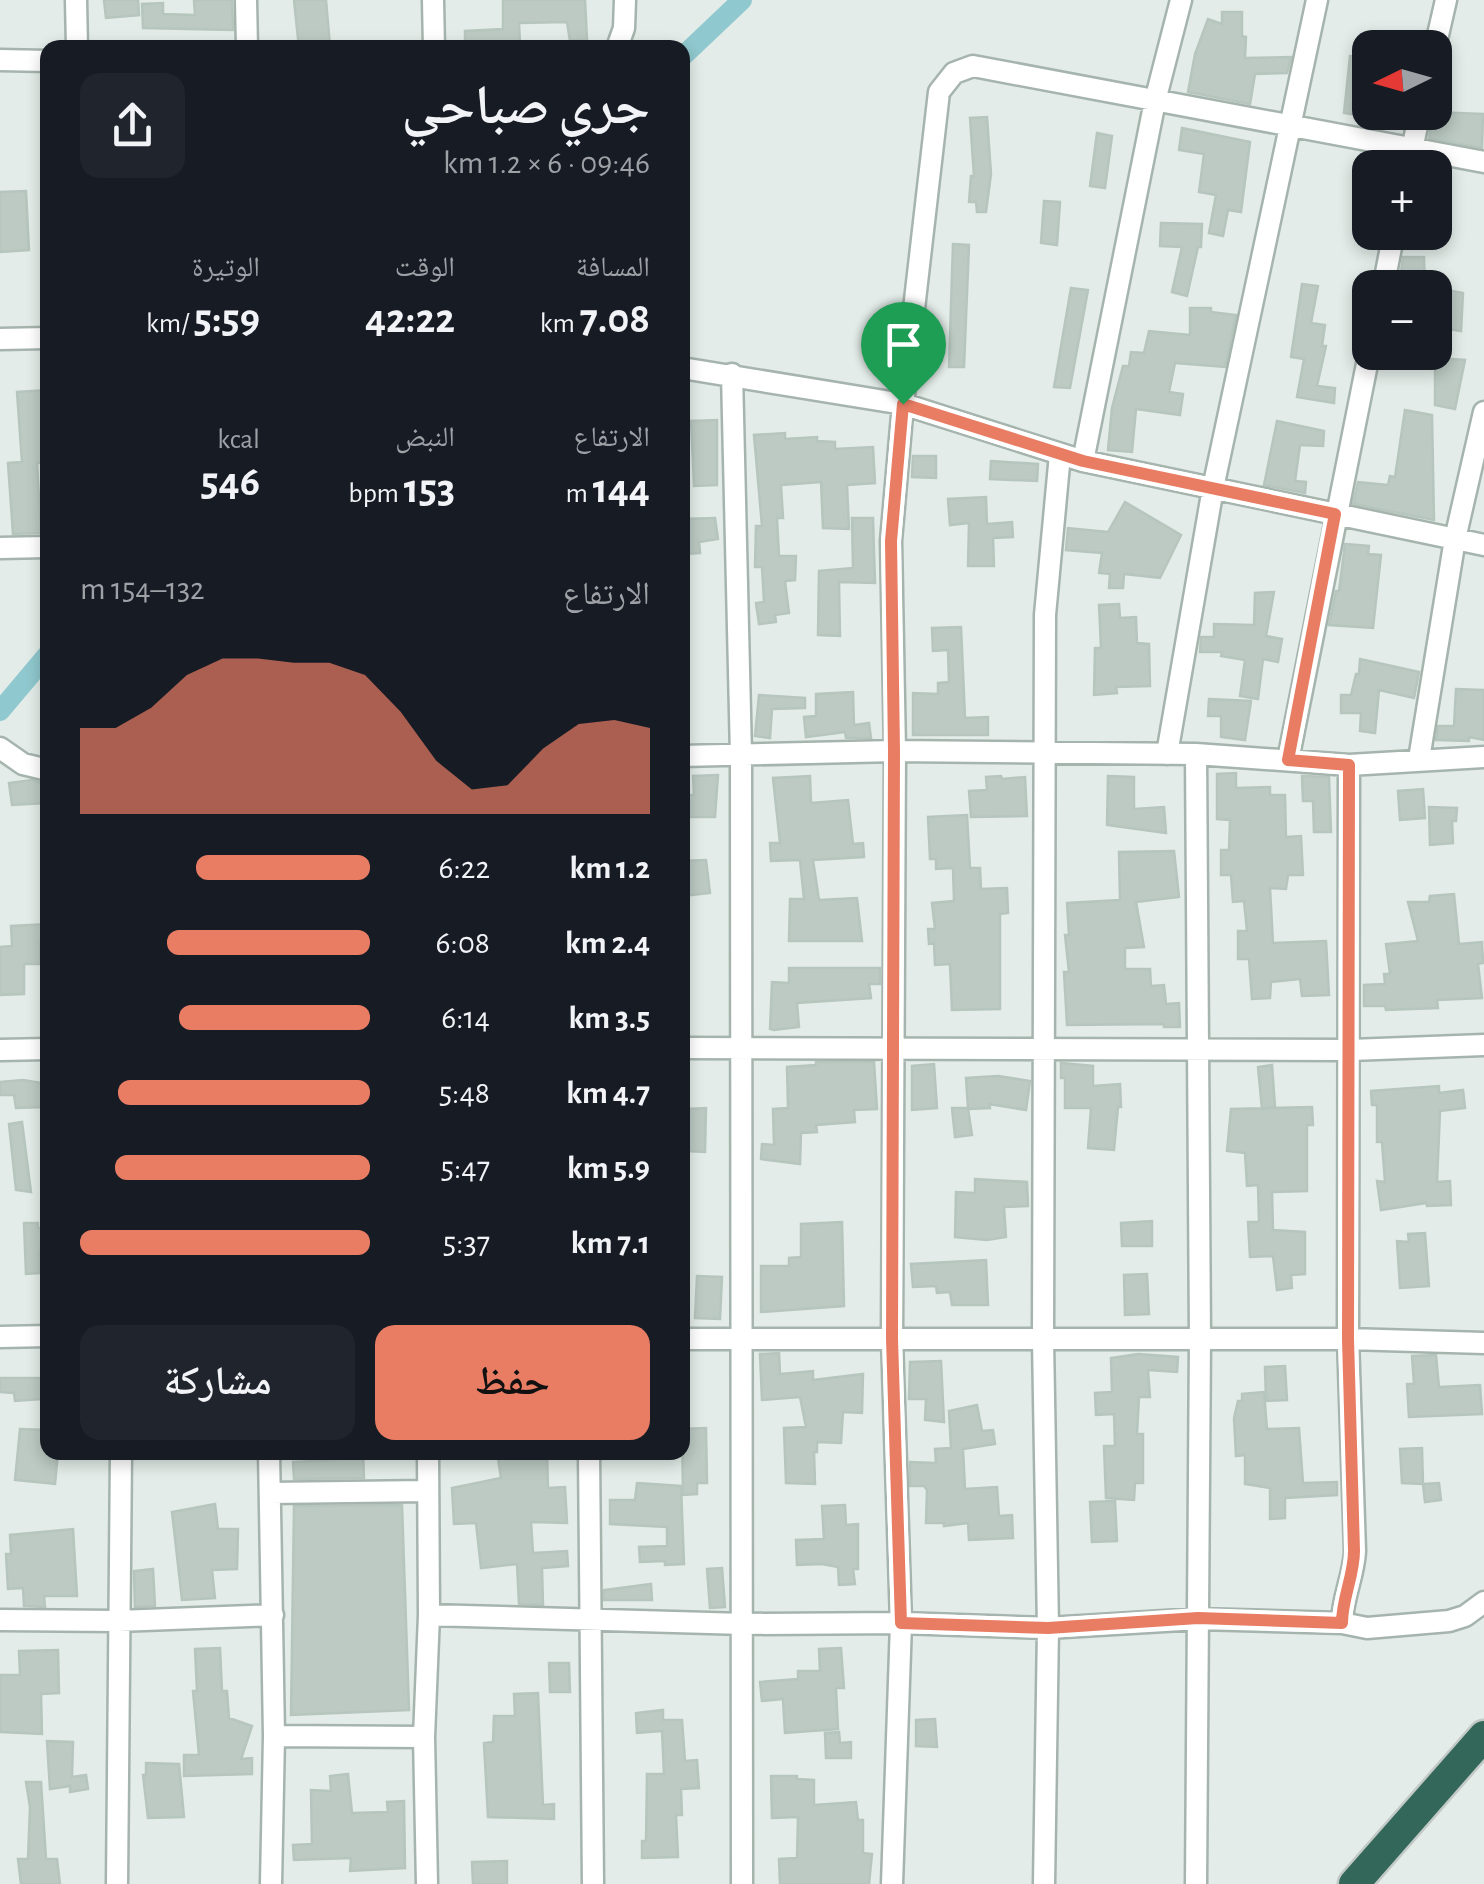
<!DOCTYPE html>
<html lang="ar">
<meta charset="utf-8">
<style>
:root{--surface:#171b24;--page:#20242c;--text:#f1f3f6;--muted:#9ea1a6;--accent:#e97d64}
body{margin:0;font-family:"Alegreya Sans","Noto Naskh Arabic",sans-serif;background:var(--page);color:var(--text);direction:rtl;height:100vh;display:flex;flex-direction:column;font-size:38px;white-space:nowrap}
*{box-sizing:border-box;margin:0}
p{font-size:32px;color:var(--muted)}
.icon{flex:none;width:55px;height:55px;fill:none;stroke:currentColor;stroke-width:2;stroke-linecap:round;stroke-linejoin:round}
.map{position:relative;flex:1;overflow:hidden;direction:ltr}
.sheet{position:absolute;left:40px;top:40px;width:650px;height:1420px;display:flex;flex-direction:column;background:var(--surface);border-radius:20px;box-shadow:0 5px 15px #0003;direction:rtl}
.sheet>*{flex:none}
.needle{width:65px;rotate:265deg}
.controls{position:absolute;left:1352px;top:30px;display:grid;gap:20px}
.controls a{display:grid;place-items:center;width:100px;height:100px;border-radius:20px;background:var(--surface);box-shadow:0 5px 15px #0003;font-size:50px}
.pin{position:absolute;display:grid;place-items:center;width:85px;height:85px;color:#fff;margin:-102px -42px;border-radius:50% 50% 50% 0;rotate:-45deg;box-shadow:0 0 10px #0007}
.pin .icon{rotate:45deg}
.round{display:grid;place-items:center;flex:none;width:105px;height:105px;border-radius:20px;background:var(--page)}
.overview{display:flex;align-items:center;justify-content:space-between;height:170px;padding:0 40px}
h1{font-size:55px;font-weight:600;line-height:75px}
.stats{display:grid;grid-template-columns:repeat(3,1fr);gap:15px;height:170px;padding:10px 40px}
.stats div{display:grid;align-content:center}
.stats b{font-size:42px;font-weight:600}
.stats small{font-size:28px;font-weight:400}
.stats p{font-size:28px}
.chart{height:280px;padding:20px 40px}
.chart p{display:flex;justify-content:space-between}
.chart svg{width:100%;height:180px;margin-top:10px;fill:var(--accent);opacity:.7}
.primary-button{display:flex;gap:20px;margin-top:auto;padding:20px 40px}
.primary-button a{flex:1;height:115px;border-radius:20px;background:var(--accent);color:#111;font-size:40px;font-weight:600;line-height:115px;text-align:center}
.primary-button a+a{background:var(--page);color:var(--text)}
ul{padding:0 40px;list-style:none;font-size:32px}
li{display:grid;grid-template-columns:160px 120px 1fr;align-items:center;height:75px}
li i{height:25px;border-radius:12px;background:var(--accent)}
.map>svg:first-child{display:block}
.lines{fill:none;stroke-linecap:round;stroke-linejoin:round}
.canal{stroke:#8fc8ce;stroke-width:20}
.building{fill:#bccac3;stroke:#b6c5be;stroke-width:2.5}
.minor-casing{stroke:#a6b4ae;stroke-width:25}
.highway-casing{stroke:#c2c9c6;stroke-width:35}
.minor{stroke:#fff;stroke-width:20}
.highway{stroke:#326759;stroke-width:30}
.route-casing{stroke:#fff;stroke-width:20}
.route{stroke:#e97d64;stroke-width:12}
</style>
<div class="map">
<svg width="1484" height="1884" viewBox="0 0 1484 1884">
<rect width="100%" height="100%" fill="#e3ece8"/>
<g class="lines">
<path class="canal" d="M682,57l60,-57
M0,711l48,-57"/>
</g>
<path class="building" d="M104,0h34l1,15 -33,3z
M194,0h38l1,30 -90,-2 -1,-24 21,-1v11l32,1z
M294,0h32l4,46 -31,2z
M503,0h82l2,39 -17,2 -3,-19 -48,1 1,20 -55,3v-15l38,-2z
M1222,12h20v24l4,1 -1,21 46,-1 -4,16 -32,1 -5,30 -62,-12 7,-38 13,-35 14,5z
M1350,56l19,3 1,58 -26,-4z
M1433,112l50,2 -1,34 -53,-10z
M987,117l4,57 -5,38h-9l-1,-10h-7l2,-26h3l-4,-58z
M1182,128l68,14 -9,70 -13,-2 -5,26 -14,-3 7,-38 -17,-3 5,-38 -25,-4z
M1097,133l15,3 -7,52 -15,-2z
M26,191l3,59 -29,2v-60z
M1044,201l16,1 -3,43 -16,-2z
M1161,223l41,1 -1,23h-3l-11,49 -15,-4 10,-45 -22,-1z
M953,244l16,1 -5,122h-15z
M1403,257h21l1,31h-26z
M1302,284l16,2 -7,37 14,2 -3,21h4l-9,40 18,2 -1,15 -37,-6 7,-38 -13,-2z
M1071,288l17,2 -18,98 -16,-1z
M1435,288l28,5 -2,38 -26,-4z
M1190,308h21v4l25,3 -11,52 -50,-4 -6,29 14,2 -3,21 -44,-6 -4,43 -24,-2 4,-42 11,-42h6l2,-14 13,1 5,-22 41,4z
M1435,358l30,2 -10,49 -20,-4z
M48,390v73h-11l4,70 -28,1 -5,-71 14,-1 -5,-70z
M1405,410l27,5 2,105 -81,-16 5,-22 30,3 2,-9 5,1z
M717,420v65l-23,1 -3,-65z
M1277,421l47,10 -1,15 -23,-1 -5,36 11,1 -1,11 -41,-8z
M785,433v6l32,-2v4l18,1v7l38,-2 2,36 -28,2 2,44 -26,-1 -2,-46 -40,3 2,33h-6l2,38h17l-1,24 -10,1 4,32 -14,2 1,7 -17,2 -3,-21 8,-1 -2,-35h-7l1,-41h6l-8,-91z
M913,456h23v22l-24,-1z
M991,461l47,3 -1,17 -47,-2z
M986,497l1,27 25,-2 1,15 -20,1 1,28h-26l1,-43 -19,2 -2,-26z
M1125,502l56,33 -21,43 -36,-4 -1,14h-14l1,-14 -11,-1 3,-20 -36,-3 2,-22 40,4z
M715,518l3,21 -19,3 1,11 -16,1 -2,-35z
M852,518h21l2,65 -36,-1 1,54 -22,-1 1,-64 34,-3z
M1345,544l24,2 -1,8 13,1 -8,73 -44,-3 7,-34h3z
M1274,592l-8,44 16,3 -4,23 -15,-3 -5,40 -18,-3 5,-36 -24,-4 1,-4h-22l1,-15h13v-13l40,1 1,-32z
M1119,604l1,14 16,-1 1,26 12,1 1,42 -34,1 1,6 -23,2 1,-47h6l-2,-43z
M961,627l4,91 23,-1v18h-75v-42l25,1v-11l11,-1 -1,-32 -15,1 -1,-23z
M1360,659l59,13 -5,26 -35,-8 -4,43 -15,-2 1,-18h-20v-18h10l5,-21h3z
M1456,689l28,1v50l-15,-3v4l-33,-1 2,-14h16z
M853,692l1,33 15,-2 2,15h-25l-1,-6 -39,5 -2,-20 12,-1v-22z
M759,695l46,3v10l-33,1 -2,29 -15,-2z
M1209,699l42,2 -6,39 -24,-3v-21h-13z
M1236,773v15l34,-1v8h15l1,42 15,-1 2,39h-15l-2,14 -16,-1 3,55 53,-2 3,54 -27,1 -2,-17 -29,3 -1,16 -18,1 -3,-40h-11v-28h9l-3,-30 -11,1 -2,-27h-10v-25h8l1,-30 -13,-1v-45z
M718,775l-3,42h-33v-22h12l-1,-19z
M810,776l1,27 37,-3 5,44 10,-1 1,14 -51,3 6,40 38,-2 5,43h-73l1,-42h14l-4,-39 -29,1 -1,-18h10l-7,-65z
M1001,776l1,3 23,-2 2,39 -56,1 -2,-26 18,-1 -1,-13z
M1108,776l26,1v32l30,-2 2,26 -59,-8z
M1302,776l27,1 2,55h-17l-1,-31h-10z
M32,780l9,3 4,20 -33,2 -3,-22z
M1423,789l2,29 -25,2 -2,-29z
M1429,807l28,1 -1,13h-4l1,22 -23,2z
M967,815l3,53h10l1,21 26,-1 1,25 -8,1v95l-48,1 -2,-46 -15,1 -1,-22 -5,1 -1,-15h7l-3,-26 22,-2 -1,-33 -17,1v-10h-6l-2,-42z
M1174,851l5,46 -43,5 8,45 -19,1v21h25l1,17 13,-1 2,19 13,-1 1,24h-16v-3l-97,1 -3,-53h5l-4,-37h4l-2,-32 53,-3 -1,-48z
M706,860l4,33 -28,3v-35z
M1454,894l5,50 23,-2 1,21 -5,1 4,34 -45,2 1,8 -52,2 -1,-4h-21v-21l21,-1 -1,-10h6l-4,-30 32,-3 -10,-39h21l1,-6z
M48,924v19h-8v21h-16v30l-24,1v-48l12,-1 -1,-20z
M789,968h91v16h-11l2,14 -74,5 2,24 -25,3 -4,-1 2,-47 17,1z
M816,1062h58l3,47 -23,1 1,12 -39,3 1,7 -16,1 -1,31 -39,-5 1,-15 12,1 -1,-36 15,-1 -1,-41 29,-2z
M1061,1063l32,3v20l27,-2 1,23h-3l-4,43 -26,-2 3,-40h-26v-30h-4z
M934,1064l3,44 -25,2v-44z
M1272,1065l3,42 -13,2 -4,-42z
M998,1076l32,5 -4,29 -37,-6 1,4 -22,1 4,26 -17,2 -3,-29h16l-2,-30z
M23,1080l25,4v23l-32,1 -2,-13h-14v-13z
M1439,1086v7l24,-3 2,18 -25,3 -3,71 13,-1 1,24 -24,1 -1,-3 -45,7 -4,-29 8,1 -3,-40h-5v-37h-5l-1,-14z
M1312,1107l1,18h-6v66l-35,1 1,38 32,2v42l-14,1 1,13 -15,2 -4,-34 -23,1 -2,-35h11l-1,-37 -11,1 -2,-33 -18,-2 4,-42z
M706,1108l-1,44 -18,-1 1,-42z
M22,1122l9,70 -15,-2 -7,-66z
M975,1179l52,3 1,24 -24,1 2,30 -19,3 -32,-3 1,-45 19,1z
M1152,1221v25h-30l-1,-23z
M842,1222l2,84 -83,6v-46h28v-8l12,-1v-33z
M24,1223h14v5h10v18h-7l-2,7 1,20 -14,1z
M1425,1233l4,53 -29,2 -3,-47 12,1 -1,-8z
M986,1260l2,45h-36l-2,-13 -13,1 -1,-7 -23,1 -2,-23z
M1147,1274l2,40 -24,1 -1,-40z
M697,1276l25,1 -2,42 -25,-1z
M779,1353l1,21 33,-3v9l50,-6 -1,39 -19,-1 -2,31 -24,-1v10h-3l1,32 -29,-1 -2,-55 22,-1 -6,-30 -38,3 -2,-46z
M1138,1354l40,3 -1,15 -29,-2 2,27h-11l-2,37h6v49h-8l-1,17 -28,-2 -2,-52h11l-1,-32 -18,1 -1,-22 17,-1 -1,-34z
M1436,1355l3,32 41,-2 2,29 -73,3 -2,-33h7l-2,-28z
M941,1361l3,61 -19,-2 1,-21h-17l1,-37z
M1285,1366l2,34 -21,1 -1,-34z
M0,1378h41v21l-26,2 -1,-8 -14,-1z
M1264,1392l3,37 32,-1 4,55 34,-1v13l-52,3v20l-15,1v-31l-25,-4v-29l-9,1 -2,-38 4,-17h4v-7z
M977,1405l5,26 11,-1 2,14 -32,5 2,40 32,-2 2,29 13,-1 1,23 -44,2 -1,-17 -24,3v-3h-18l1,-33 -3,-4h-14v-24l26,1 -1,-14 16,-1 -2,-37z
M706,1428l1,55h-10v11l-14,1 -1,-66z
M20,1429l28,1v22h10l-3,32 -40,-4z
M1422,1448l1,36 16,-1 2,17 -16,2 -2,-18 -21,-1 -2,-34z
M336,1452h27l1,26 -70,1 -1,-17 43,-2z
M497,1452h50l1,36 17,-1 2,36 -36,-1 2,31 34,-2 1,15 -26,2 1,37 -24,-1 -2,-40 -36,4 -5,-45 -22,1 -2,-36 49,-10z
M637,1483l44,3 3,78 -19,1v-4l-25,1 -1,-15 28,-1v-19l-57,-3v-24h25z
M1115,1501l2,40 -25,1 -2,-40z
M215,1504l3,25h20l-1,40 -25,1 3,28 -33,2 -10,-88z
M402,1505l7,205 -118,5 3,-209z
M845,1505l1,20 12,-1v45h-5l2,15 -16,1 -1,-18 -16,-3 -25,1 -1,-25 28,-1 -2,-33z
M73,1529l4,67h-33l1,11 -21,-1 -1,-18 -15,1 -2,-35h5l-1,-19z
M722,1568l3,39 -15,1 -3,-39z
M153,1569l2,37 -20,1 -1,-36z
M651,1584l1,16h-48v-10z
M220,1648l2,43h5l2,27 23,8 -11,33 11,-1v16l-68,2v-21h15l-6,-64h4l-2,-42z
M841,1648l3,40h-8l2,41 -53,4 -2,-34 -21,2 -2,-19 38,-3v-8h22l-1,-22z
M58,1650l1,43 -18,1 1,40 -42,-2v-57h20l-1,-24z
M549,1663h20l1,29h-20z
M538,1693l5,112 11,-1v15l-66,-2 -4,-74 9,-1 1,-26h21l-1,-22z
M663,1710v10h19l3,41 12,-1 2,28 -18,1 1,26h-6l2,42 -36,1v-17h4l1,-67h17l-2,-43 -25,2 -1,-20z
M935,1719l2,28 -21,-1v-26z
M839,1732l1,11 11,-1v16h-25l-1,-25z
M47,1741l26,1 -1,35 14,-2 2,14 -18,3v-6l-20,3z
M146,1763l33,1 5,53 -36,1 -5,-43h3z
M348,1774l4,39 36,-1 -1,-10 17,-1 1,67 -55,3 1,-13 -57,2 -1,-15 19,-1 -1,-54 20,1 -1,-15z
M771,1776h26v3l17,1v25l42,-3 2,18h5v33l9,1 -3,30h-89l-1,-25 18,-1 1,-41 -26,1z
M26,1782h15l5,77h11l3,25h-39l-3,-25h10l2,-52z
M507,1861v23h-34l-1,-22z"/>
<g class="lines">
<g class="minor-casing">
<path id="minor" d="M76,0l1,48
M246,0l1,48
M433,0l1,48
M617,48l7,-20 1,-28
M1435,48l11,-48
M0,60l48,1
M1408,168l12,-56
M1383,288l11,-56
M0,339l48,-1
M682,368l221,36 180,57 401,84
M732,374l9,381 1,1129
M1083,461l72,-360 26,-101
M0,548l48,-1
M0,748l23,16 25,6
M1167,754l46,-266 104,-488
M1196,754l4,585 -4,545
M682,756l213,-5 301,3 153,11 135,-8
M1419,759l36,-220 29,-127
M1288,760l82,-411
M682,1048l669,2 133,-5
M0,1050l48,-1
M0,1337l48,-1
M682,1339h666l136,4
M269,1452l5,284 -3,148
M589,1452l4,432
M270,1493l157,-2
M429,1615l315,9 157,-1 147,5 150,-9 144,4 25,5 82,-7 16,-5 19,-14
M0,1620l118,1 155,-6
M1342,1623c0,-25 12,-47 13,-72l-7,-212 1,-574
M274,1736l150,1
M117,1884l4,-432
M427,1884l-3,-147 5,-122 -1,-163
M892,1884l9,-261 -9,-284 3,-588 -4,-210 12,-137 36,-312 15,-19 19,-7 511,96
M1044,1884l4,-256 -5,-288 2,-725 15,-161"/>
</g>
<g class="highway-casing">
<path id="highway" d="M1354,1884l130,-148"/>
</g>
<use href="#minor" class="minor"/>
<use href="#highway" class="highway"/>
</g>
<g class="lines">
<g class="route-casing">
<path id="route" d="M903,404l180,57 252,53 -47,246 61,5 -1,574 6,212c0,25 -12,47 -12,72l-144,-5 -150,10 -147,-5 -9,-284 2,-588 -3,-210z"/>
</g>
<use href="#route" class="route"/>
</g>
</svg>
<div class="controls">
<a><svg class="needle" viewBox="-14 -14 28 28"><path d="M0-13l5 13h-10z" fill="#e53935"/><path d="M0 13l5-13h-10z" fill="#9ea1a6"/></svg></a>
<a>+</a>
<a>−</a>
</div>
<div class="pin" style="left:903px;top:404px;background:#1e9e55"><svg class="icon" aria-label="arrive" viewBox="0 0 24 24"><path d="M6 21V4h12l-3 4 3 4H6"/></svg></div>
<section class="sheet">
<div class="overview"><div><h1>جري صباحي</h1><p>09:46 · 6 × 1.2 km</p></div><a class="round"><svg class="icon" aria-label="share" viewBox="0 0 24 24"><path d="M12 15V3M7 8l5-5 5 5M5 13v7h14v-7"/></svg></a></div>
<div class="stats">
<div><p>المسافة</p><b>7.08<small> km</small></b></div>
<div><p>الوقت</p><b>42:22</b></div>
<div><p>الوتيرة</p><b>5:59<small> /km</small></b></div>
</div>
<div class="stats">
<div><p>الارتفاع</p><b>144<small> m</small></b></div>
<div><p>النبض</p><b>153<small> bpm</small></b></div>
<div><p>kcal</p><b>546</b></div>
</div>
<div class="chart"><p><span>الارتفاع</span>132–154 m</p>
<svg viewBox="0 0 160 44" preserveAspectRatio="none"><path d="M0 44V23L10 23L20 18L30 10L40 6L50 6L60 7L70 7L80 10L90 19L100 31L110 38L120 37L130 28L140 22L150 21L160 23V44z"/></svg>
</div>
<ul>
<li><b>1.2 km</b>6:22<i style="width:60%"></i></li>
<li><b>2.4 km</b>6:08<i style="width:70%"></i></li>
<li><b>3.5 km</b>6:14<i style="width:66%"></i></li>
<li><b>4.7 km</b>5:48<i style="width:87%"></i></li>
<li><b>5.9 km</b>5:47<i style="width:88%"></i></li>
<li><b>7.1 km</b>5:37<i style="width:100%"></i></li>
</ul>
<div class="primary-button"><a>حفظ</a><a>مشاركة</a></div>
</section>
</div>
